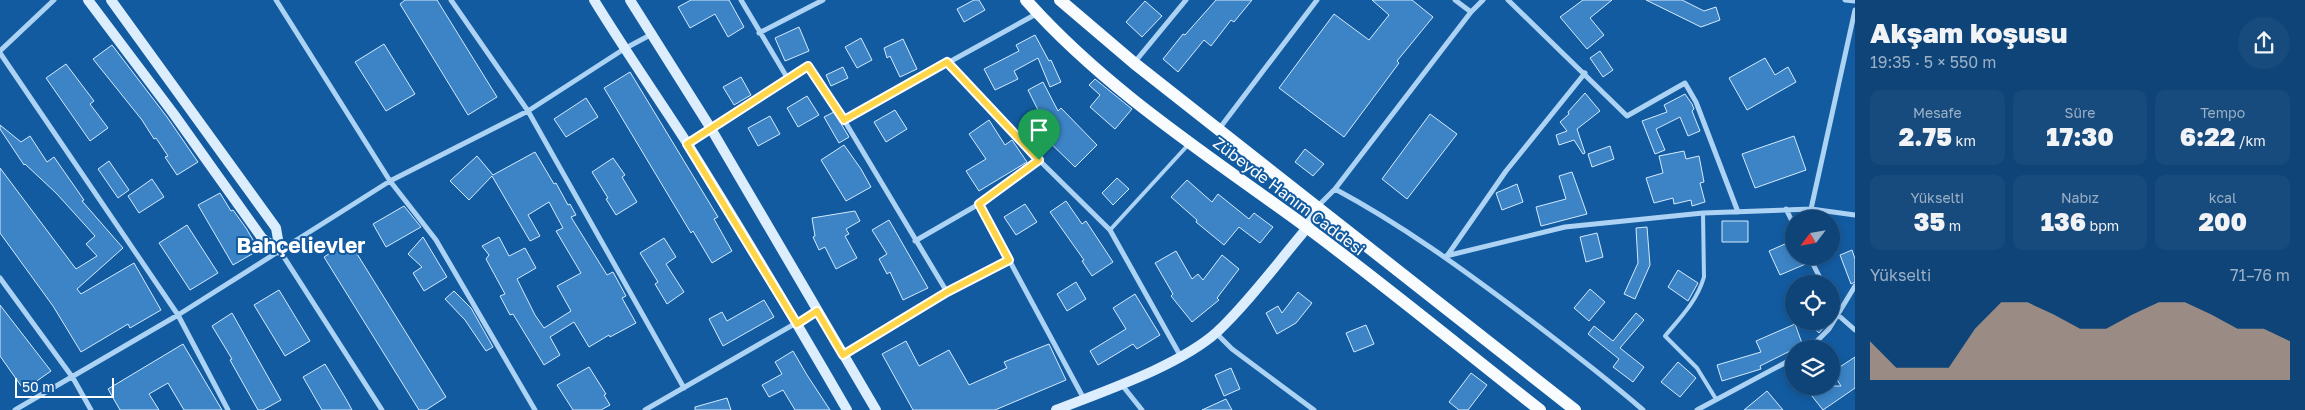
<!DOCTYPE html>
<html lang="tr">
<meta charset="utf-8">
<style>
:root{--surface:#0e4478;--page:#174b7d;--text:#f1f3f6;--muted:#9bb0c6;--line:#2e5c8a;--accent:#d6ab8b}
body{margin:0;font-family:"Golos Text",sans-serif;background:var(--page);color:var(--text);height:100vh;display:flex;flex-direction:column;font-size:19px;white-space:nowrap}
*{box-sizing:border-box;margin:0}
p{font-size:16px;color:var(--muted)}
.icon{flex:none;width:28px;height:28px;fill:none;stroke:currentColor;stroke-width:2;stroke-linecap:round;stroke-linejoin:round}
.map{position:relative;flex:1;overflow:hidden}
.drawer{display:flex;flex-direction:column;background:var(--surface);width:450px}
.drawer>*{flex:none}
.needle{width:32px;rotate:239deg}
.controls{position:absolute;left:1785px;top:210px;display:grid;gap:10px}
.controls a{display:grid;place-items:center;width:55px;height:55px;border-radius:50%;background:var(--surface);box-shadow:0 2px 8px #0003,0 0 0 1px var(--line);font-size:25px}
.scale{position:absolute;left:15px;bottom:12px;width:99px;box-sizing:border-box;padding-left:5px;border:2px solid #fff;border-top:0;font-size:14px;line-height:18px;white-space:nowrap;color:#fff;-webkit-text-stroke:4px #135ba0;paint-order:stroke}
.pin{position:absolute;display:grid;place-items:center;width:42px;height:42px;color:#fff;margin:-51px -21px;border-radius:50% 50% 50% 0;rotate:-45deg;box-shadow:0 0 5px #0007}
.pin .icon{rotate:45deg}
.round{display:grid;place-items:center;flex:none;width:52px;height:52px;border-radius:26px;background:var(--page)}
.overview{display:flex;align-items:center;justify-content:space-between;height:85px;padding:0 15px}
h1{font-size:28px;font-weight:800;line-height:38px}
.metrics{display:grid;grid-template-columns:repeat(3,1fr);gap:8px;height:85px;padding:5px 15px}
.metrics div{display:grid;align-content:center;border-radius:10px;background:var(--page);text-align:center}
.metrics b{font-size:25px;font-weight:800}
.metrics small{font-size:14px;font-weight:400}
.metrics p{font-size:14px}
.chart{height:140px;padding:10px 15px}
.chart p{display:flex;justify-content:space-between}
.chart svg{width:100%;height:90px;margin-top:5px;fill:var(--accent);opacity:.7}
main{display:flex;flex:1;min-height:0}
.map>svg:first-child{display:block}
.building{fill:#3c84c6;stroke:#d4eafe}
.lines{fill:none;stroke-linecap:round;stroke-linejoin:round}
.lane{stroke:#acd2f4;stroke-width:4}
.street{stroke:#acd2f4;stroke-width:5}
.secondary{stroke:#dcedfd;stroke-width:10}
.primary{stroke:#f9fcff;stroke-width:12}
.route-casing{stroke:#fff;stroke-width:10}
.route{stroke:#ffd54a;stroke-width:6}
.labels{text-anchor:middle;stroke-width:4;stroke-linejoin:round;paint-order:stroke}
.street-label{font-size:16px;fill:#fff;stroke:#135ba0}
.district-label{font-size:21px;font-weight:bold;fill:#fff;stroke:#135ba0}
</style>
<main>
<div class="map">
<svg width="1855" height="410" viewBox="0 0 1855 410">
<rect width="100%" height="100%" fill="#135ba0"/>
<path class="building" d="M405,0h32l60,97 -29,18 -68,-111z
M691,0h38l15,27 -16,10 -13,-23 -25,14 -12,-21z
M974,0h5l6,10 -21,12 -7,-13z
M1216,0h36l-18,22 -3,-2 -20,26 -7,-6 -26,32 -15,-13 20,-25 2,1z
M1372,0h40l21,17 -36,44 2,2 -55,74 -65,-49 55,-74 35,26 20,-25z
M1583,0h29l-22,18 14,17 -17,14 -27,-32z
M1646,0h36l22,11 12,-4 4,13 -19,7z
M1145,1l17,15 -20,21 -16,-15z
M799,27l10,24 -24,10 -10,-23z
M1035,35l14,26 2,-1 10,22 -11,5 -12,-29 -24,13 4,8 -23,11 -11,-21 35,-18 -3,-6z
M861,38l11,22 -15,8 -12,-21z
M903,39l14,30 -17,8 -10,-21 -3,2 -3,-10z
M384,44l31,50 -29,17 -31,-49z
M112,45l55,72 31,45 -21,13 -12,-18 3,-1 -12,-18 -2,1 -12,-19 -49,-61z
M1600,51l13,19 -10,7 -13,-19z
M1765,58l10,17 13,-8 8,15 -49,28 -18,-32z
M66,64l28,37 -4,3 18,24 -18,13 -44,-63z
M843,67l5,11 -17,8 -5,-11z
M630,72l88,145 -4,2 18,32 -20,12 -19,-32 -2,2 -87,-145z
M741,77l10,18 -17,10 -11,-18z
M1095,79l37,30 -17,20 -25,-22 10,-12 -11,-10z
M1043,82l15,29 3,-3 36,37 -22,22 -37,-36 7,-7 -17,-34z
M1585,93l15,18 -23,18 8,24 -2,1 -9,-14 -15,5 -3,-10 11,-4 -7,-9 9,-8 -1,-2z
M1685,94l7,10 2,5 -2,2 8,20 -12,5 -8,-19 -24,12 9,21 -10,4 -13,-33 25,-9 -3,-7z
M807,96l12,19 -21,12 -11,-19z
M586,98l12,19 -32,20 -12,-18z
M895,110l12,19 -21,13 -12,-20z
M834,112l15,25 -10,6 -15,-26z
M1430,114l27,20 -50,65 -25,-20z
M770,116l10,18 -22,12 -10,-18z
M989,120l16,25 7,-5 15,22 -48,29 -13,-20 20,-12 -17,-25z
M0,125l21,17 9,-6 17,26 7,-5 30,43 -2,1 41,47 -46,41 4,5 53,-31 27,47 -31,18 -2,-4 -47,28 -28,-46 -53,-73v-65l76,101 21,-13 -11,-12 9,-8 -39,-43 -31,-29 -1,1 -24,-36z
M1794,136l12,34 -51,18 -13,-34z
M844,145l17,24 10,18 -25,14 -25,-41z
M1610,146l4,13 -22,8 -4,-13z
M1305,149l19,15 -11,12 -18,-14z
M1684,151l2,8 13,-3 5,26 -4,1 5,19 -13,4 -1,-6 -17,4 -1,-6 -19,5 -8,-25 17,-5 -4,-17z
M535,152l19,32 2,-1 12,22 2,-1 6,11 -5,2 36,58 6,-3 13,24 -4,2 14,25 -26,14 -1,-2 -20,12 -15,-25 -24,15 10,18 -16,10 -31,-51 -3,1 -10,-19 5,-2 -19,-35 3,-4 -7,-9 17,-9 10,19 16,-8 11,20 -19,11 18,36 9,13 27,-17 -14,-25 24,-13 -25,-42 7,-3 -14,-26 -21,13 12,21 -10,5 -38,-65 -23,24 -19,-19 27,-25 16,19z
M613,158l12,17 -3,2 15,25 -21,13 -10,-16 2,-1 -16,-26z
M109,161l20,29 -11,8 -20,-29z
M1572,172l15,42 -46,12 -5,-19 30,-8 -7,-23z
M1117,178l12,11 -16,16 -11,-12z
M152,179l12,18 -25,16 -11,-17z
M1187,180l25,22 6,-8 31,25 5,-6 19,14 -13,16 -21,-16 -15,18 -28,-23 1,-2 -26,-23z
M1517,184l6,18 -21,8 -6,-17z
M220,193l11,18 2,-1 13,18 13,22 -26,15 -35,-60z
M1066,201l16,23 4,-3 27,41 -21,14 -10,-15 2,-1 -34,-48z
M1025,204l12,18 -21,13 -12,-18z
M404,206l17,21 -35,20 -13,-23z
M855,211l5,10 -14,8 3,5 -4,2 12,22 -21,11 -11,-22 -6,3 -6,-13 2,-1 -3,-18z
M889,220l39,68 -25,12 -13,-28 -3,2 -8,-15 8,-5 -15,-24z
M1722,221h26v21h-26z
M187,225l31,48 -28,17 -31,-47z
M1647,227l3,38 -15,34 -11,-5 14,-31 -2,-35z
M1597,233l6,24 -17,5 -6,-25z
M423,237l24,40 -23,14 -11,-18 9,-6 -14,-13z
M664,238l12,19 -10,7 18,28 -17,12 -12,-20 3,-2 -18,-29z
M1794,240v16h11l3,7 -28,12 -11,-24z
M349,241l97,156 -20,13h-7l-95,-153z
M1852,250l3,9v23l-4,2 -11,-29z
M1176,251l16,28 6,-5 5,6 19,-25 17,14 -22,29 2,2 -27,22 -21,-26 2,-2 -18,-31z
M1678,270l20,13 -10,18 -20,-14z
M1076,282l10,17 -19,12 -10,-17z
M1590,289l15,13 -16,19 -15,-13z
M279,290l31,51 -25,15 -31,-51z
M454,291l17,17 22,39 -7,4 -21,-31 -20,-21z
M1298,292l14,11 -16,20 -19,11 -11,-21 12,-7 4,7z
M1135,294l25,41 -23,14 -4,-5 -35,21 -8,-14 36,-22 -13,-21z
M764,300l10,17 -51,29 -14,-27 13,-7 5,9z
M0,305l51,66 -27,19 -24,-34z
M232,313l49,87 -18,10h-5l-28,-50 2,-1 -20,-33z
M1636,313l8,7 -24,28 24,19 -11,15 -20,-15 6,-8 -31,-25 6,-8 19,15z
M1806,321h23l-10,12z
M1795,324l8,22 -9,3 -34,17 1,3 -39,12 -5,-16 44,-13 -5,-11z
M1366,325l8,19 -20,8 -8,-19z
M906,341l13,25 30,-16 20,35 38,-17 -3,-6 45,-18 17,36 -71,30h-82l-31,-56z
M183,344l39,66h-38l-16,-27 -19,11 10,16h-39l-12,-21z
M793,351l14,24 23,35h-35l-12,-20 -14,7 -7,-12 20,-11 -7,-12z
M1855,357v31l-32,22 -19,-24h37l-9,-14z
M1678,362l18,16 -16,19 -19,-15z
M325,364l21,35 6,11h-30l-19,-33z
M589,367l17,27 -2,1 6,10 -9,5h-28l-16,-25z
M1231,368l9,21 -16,7 -9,-21z
M1471,373l16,12 -19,25h-9l-10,-8z
M1767,391l16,19h-39z
M727,398l4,12h-36v-3z
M1226,399l6,11h-30z"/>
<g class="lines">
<path class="lane" d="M1703,213l1,64c-7,24 -23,40 -39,59l32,32 19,31
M1110,230l78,-85"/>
<path class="street" d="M276,0l114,181 46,59 99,170
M451,0l77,111 156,277
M741,0l47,79
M1455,0l16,12
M1508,0l119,116 58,-33 11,19 42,110
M1845,0l10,1
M759,33l64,-33
M0,51l54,-51
M0,53l178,262 50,95
M947,62l92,98 71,70 71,127
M1134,63l52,-63
M844,120l194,-107
M1219,129l98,-129
M687,144l121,-78 36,54 103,172
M1335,189c67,36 126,79 186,124 42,32 83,63 122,97
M979,204l105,195
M1318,206l17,-17 136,-177 12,-12
M1786,209l8,16
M1811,209l44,-199
M915,241l64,-37 60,-44
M280,251l102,159
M1446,256l119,-29 138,-14 108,-4 44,6
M1447,256l59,-85 79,-98
M1809,256l14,28
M0,278l73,100 18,32
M1831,301l7,14 17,15
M1216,333l16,16 82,61
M1809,349l20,-20 26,-43
M843,355l104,-63 62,-32
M1122,385l20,25
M15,410l163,-95 212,-134 138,-70 96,-62 28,-15
M645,410l172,-99
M1697,410l97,-52"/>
<path class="secondary" d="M88,0l85,113 89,125 18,13 -4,-23 -165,-228
M594,0c30,49 62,95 93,143 55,88 108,177 160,267
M630,0l80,127 166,283
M1056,410c48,-19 123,-44 161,-78 32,-30 61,-70 90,-104l10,-20"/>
<path class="primary" d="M1026,0c80,90 182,155 279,226 80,59 157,123 235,184
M1060,0l74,63 441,347"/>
</g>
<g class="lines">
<g class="route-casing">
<path id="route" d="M947,62l92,98 -60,44 30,56 -62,32 -104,63 -26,-44 -20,13 -110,-180 121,-78 36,54z"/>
</g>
<use href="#route" class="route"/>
</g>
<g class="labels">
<g class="street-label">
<text transform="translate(1289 196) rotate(37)" y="6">Zübeyde Hanım Caddesi</text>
</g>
<g class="district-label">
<text x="301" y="253">Bahçelievler</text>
</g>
</g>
</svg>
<div class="controls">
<a><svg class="needle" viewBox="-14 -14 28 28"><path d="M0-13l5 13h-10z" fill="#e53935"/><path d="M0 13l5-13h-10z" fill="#9bb0c6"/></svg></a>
<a><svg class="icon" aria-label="locate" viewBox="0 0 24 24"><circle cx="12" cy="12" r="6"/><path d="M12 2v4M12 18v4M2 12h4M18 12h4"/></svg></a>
<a><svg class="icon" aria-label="layers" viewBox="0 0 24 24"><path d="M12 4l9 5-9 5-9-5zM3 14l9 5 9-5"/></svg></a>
</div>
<div class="scale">50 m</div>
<div class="pin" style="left:1039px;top:160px;background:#1e9e55"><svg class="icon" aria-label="arrive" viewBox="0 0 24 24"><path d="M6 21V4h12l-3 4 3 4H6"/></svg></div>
</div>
<section class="drawer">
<div class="overview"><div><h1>Akşam koşusu</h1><p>19:35 · 5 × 550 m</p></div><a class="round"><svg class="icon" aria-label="share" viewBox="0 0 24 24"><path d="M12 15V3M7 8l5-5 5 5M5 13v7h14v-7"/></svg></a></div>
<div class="metrics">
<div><p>Mesafe</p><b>2.75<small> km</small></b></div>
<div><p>Süre</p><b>17:30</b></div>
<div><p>Tempo</p><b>6:22<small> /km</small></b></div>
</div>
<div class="metrics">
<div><p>Yükselti</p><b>35<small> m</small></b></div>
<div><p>Nabız</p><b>136<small> bpm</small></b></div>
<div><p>kcal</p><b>200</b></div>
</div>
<div class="chart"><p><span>Yükselti</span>71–76 m</p>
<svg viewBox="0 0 160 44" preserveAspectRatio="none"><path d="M0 44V25L10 38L20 38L30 38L40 19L50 6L60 6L70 12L80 19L90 19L100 12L110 6L120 6L130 12L140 19L150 19L160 25V44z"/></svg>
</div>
</section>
</main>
